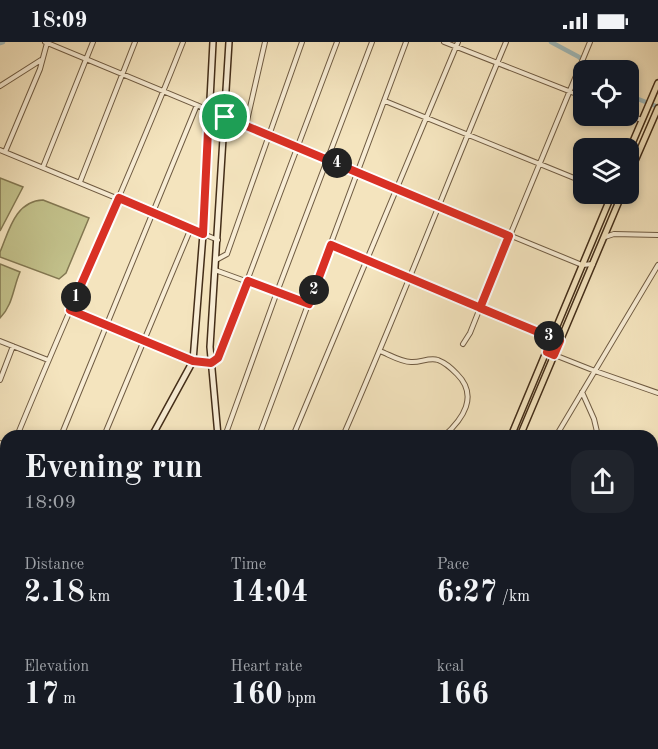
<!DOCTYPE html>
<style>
:root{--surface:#171b24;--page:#20242c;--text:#f1f3f6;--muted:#9ea1a6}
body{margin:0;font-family:"Old Standard TT",serif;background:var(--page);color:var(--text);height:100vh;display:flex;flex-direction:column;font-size:22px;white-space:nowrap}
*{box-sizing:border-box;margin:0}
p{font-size:20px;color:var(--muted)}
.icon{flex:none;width:33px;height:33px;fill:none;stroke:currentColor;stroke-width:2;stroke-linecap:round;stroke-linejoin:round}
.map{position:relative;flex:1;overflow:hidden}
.details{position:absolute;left:0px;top:388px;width:658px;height:320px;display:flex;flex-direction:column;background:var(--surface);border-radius:18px 18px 0 0;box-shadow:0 3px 9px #0003}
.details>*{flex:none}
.tools{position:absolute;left:573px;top:18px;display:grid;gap:12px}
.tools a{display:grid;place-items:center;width:66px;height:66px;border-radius:12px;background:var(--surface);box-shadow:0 3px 9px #0003;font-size:30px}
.pin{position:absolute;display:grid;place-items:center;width:51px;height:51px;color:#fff;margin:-26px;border:3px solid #fff;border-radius:50%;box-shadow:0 2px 6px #0007}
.km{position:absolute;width:30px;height:30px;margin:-15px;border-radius:50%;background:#222;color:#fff;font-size:16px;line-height:30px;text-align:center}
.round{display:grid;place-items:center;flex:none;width:63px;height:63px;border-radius:18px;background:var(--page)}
.head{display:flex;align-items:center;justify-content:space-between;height:102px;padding:0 24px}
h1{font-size:33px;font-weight:600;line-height:45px}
.stats{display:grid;grid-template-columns:repeat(3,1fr);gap:9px;height:102px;padding:6px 24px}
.stats div{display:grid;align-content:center}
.stats b{font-size:30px;font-weight:600}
.stats small{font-size:16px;font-weight:400}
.stats p{font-size:16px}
.status{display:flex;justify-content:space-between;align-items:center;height:42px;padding:0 30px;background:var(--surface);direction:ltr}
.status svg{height:16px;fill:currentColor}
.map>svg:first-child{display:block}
.green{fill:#c3c28c;stroke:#837852;stroke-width:1.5}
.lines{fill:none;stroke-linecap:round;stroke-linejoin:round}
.canal{stroke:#a1bcbd;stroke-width:4.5}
.street-casing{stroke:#6f5b42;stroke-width:6}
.secondary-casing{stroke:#432d18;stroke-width:8}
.primary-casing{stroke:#432d18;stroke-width:8}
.street{stroke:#f8edd5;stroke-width:4}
.secondary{stroke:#f8edd5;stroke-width:5}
.primary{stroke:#f4e4be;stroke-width:5}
.route-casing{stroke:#fff;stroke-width:12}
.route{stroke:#d93025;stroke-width:8}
</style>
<div class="status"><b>18:09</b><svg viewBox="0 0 49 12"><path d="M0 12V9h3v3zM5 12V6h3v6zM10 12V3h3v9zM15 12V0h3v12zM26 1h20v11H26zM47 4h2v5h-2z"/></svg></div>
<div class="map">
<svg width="658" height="707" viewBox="0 0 658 707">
<rect width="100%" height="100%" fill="#f4e4be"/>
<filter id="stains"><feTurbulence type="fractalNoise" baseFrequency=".00333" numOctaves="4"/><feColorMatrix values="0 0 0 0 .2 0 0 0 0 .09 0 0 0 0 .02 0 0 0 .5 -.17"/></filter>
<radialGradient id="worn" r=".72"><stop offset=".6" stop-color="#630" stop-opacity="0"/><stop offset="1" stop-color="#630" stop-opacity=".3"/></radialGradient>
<path class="green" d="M0,136l23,9 -23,44z
M43,158l46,18 -23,55 -7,6 -59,-22v-5c9,-21 15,-51 43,-52z
M0,222l20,8c-7,16 -7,33 -20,46z"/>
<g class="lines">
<path class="canal" d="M551,0l28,15 14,13
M0,1l3,-1
M628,53l30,12"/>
<g class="street-casing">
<path id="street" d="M45,0l464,193 73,30 11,-1
M444,0l140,55
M0,44l41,-26
M385,59l199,81
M628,73l14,5
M246,83l19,-83
M0,108l218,90
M5,110l35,-83 7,-26
M43,125l50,-125
M80,140l55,-140
M605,195l9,-3 44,1
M331,203l229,96
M216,218l11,-6 75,-212
M215,228l94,34
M70,268l123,51 18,2 7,-5 119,-316
M0,299l48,19
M463,302l7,-11 10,-25 110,-266
M380,309c10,4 21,11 31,11 9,1 18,-5 27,-2 8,3 13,8 19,14 22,22 6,45 -13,62
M547,310l48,19 63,22
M0,338l13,-34
M582,350l12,27 4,17
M17,394c54,-132 114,-261 166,-394
M61,394l136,-331
M104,394l87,-208
M225,394l52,-144 95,-250
M259,394l147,-394
M293,394l165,-394
M343,394c57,-130 108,-263 163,-394
M556,394l102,-171
M0,401l6,3
M652,433l6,-24
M0,447l6,2
M0,557l6,-5
M0,699l6,-5
M61,702l3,5
M100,702l5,5
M588,702l4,5
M50,707l6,-5
M606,707v-5"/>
</g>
<g class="secondary-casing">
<path id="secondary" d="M153,391l9,3
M152,394l41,-75 10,-127 10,-192
M218,394l-8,-89 19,-305
M652,575l6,1
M652,605h6
M513,702l5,5
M134,707v-5
M334,707l6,-5
M366,707l6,-5"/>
</g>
<g class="primary-casing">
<path id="primary" d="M628,111l30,-70
M628,135l30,-69
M511,394l101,-242
M520,394l102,-242
M0,515l6,6
M0,521l6,6
M652,581l6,1
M652,598l6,1
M175,702l5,5
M182,702l5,5
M343,707l7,-5
M352,707l6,-5
M465,707v-5
M472,707l1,-5"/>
</g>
<use href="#street" class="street"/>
<use href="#secondary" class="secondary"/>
<use href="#primary" class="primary"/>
</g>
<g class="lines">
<g class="route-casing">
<path id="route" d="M225,75l-16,-7 -6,124 -84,-36 -49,112 123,51 18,2 7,-5 30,-77 61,23 22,-59 221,93 -5,14 7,3 6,-14 -80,-33 29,-72 -284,-119"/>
</g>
<use href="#route" class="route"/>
</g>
<rect width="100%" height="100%" filter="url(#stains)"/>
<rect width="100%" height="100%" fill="url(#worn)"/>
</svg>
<div class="tools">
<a><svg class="icon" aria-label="locate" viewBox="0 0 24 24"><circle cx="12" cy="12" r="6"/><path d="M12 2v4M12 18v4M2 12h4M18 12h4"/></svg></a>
<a><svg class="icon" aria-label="layers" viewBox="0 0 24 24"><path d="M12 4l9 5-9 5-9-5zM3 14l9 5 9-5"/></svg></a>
</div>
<div class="pin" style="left:225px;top:75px;background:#1e9e55"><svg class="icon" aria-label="arrive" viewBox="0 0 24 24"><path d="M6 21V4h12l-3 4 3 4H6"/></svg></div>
<b class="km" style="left:76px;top:255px">1</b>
<b class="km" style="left:314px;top:248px">2</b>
<b class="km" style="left:549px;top:294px">3</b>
<b class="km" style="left:337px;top:121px">4</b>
<section class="details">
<div class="head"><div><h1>Evening run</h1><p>18:09</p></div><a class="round"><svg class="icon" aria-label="share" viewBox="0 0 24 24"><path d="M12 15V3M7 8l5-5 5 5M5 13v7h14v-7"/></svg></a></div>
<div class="stats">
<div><p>Distance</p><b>2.18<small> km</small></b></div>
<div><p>Time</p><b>14:04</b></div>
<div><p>Pace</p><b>6:27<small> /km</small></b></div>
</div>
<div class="stats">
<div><p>Elevation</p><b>17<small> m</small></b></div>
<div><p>Heart rate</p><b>160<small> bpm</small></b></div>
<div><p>kcal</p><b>166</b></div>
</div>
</section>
</div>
